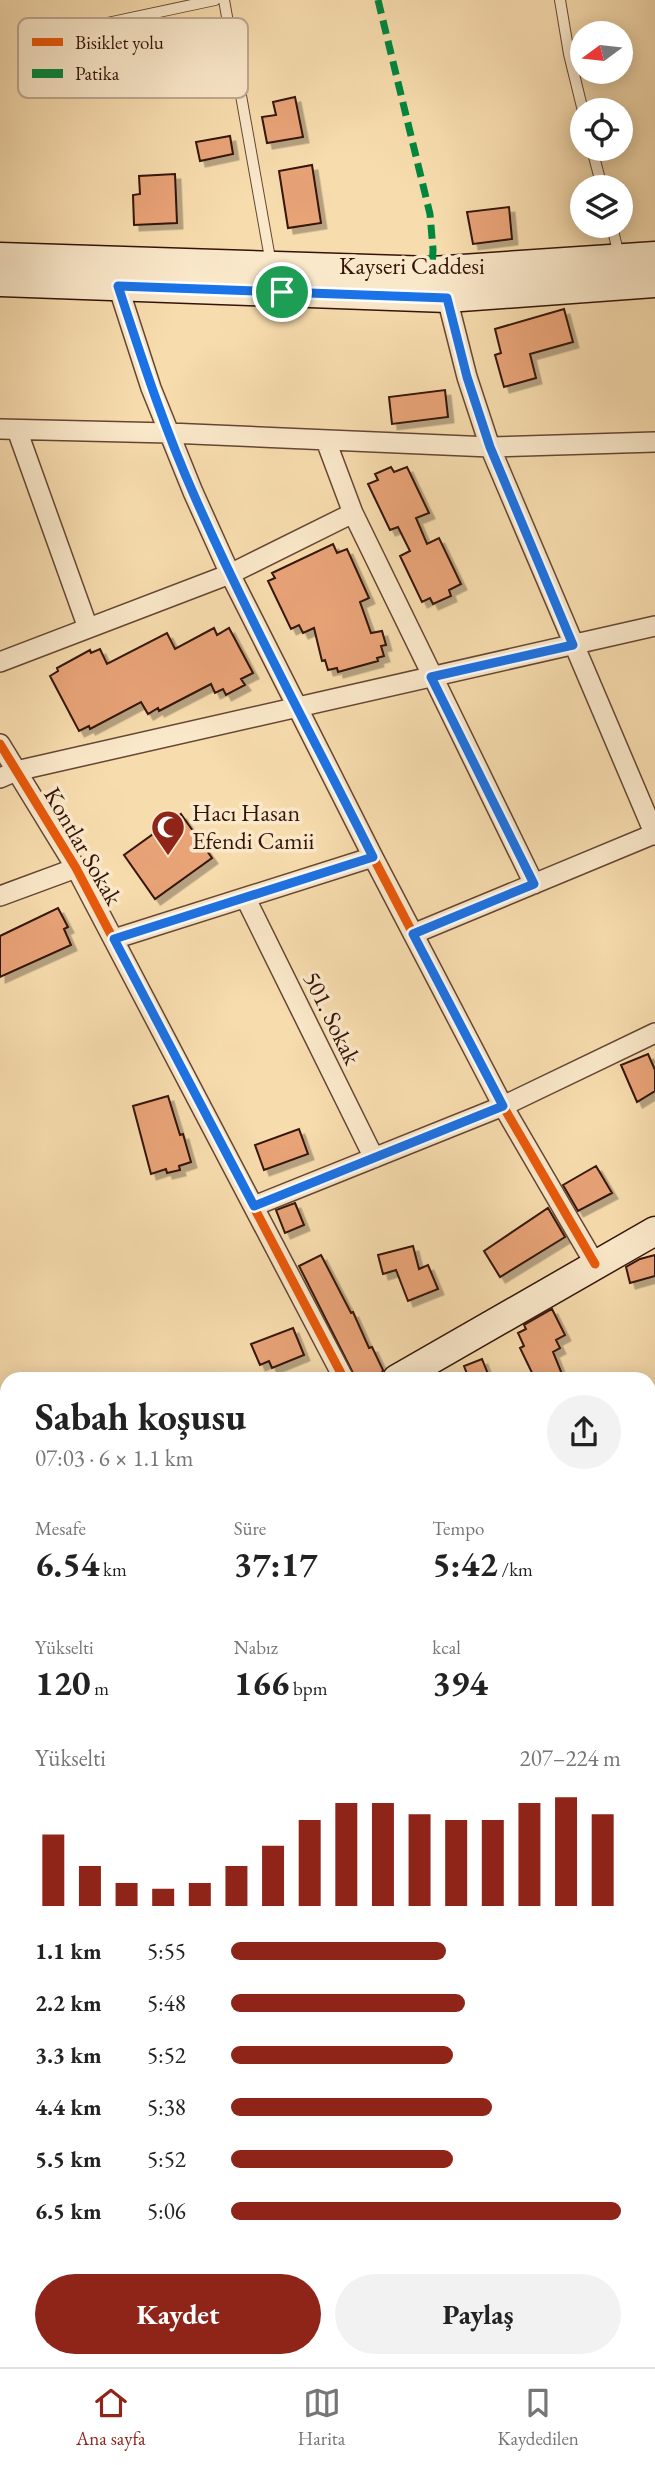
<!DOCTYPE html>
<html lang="tr">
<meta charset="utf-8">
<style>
:root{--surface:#fff;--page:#f2f2f2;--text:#222;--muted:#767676;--line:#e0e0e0;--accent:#8f2418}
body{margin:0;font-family:"EB Garamond",serif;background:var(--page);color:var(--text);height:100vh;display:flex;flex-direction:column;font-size:26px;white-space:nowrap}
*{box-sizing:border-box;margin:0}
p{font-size:23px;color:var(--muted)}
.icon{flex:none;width:38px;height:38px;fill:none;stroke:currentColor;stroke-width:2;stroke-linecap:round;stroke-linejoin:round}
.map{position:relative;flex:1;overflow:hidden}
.panel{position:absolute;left:0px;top:1372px;width:656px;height:996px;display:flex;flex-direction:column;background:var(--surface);border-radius:21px 21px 0 0;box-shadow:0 4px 18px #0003}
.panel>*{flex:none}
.needle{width:46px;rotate:255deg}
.tools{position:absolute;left:570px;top:21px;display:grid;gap:14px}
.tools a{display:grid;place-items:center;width:63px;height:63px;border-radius:50%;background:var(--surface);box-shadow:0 4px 18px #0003;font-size:35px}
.pin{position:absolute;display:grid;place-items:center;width:60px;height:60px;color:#fff;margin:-30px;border:4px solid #fff;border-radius:50%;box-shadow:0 2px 7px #0007}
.round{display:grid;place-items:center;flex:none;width:74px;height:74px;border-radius:37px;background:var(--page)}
.summary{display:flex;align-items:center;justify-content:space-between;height:119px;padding:0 35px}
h1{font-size:38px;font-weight:700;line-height:52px}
.figures{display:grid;grid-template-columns:repeat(3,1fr);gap:10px;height:119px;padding:7px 35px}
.figures div{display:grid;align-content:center}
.figures b{font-size:35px;font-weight:700}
.figures small{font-size:19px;font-weight:400}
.figures p{font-size:19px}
.chart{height:196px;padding:14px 35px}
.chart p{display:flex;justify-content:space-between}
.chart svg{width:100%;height:126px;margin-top:7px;stroke:var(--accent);stroke-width:6}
.primary-button{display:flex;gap:14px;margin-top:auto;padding:14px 35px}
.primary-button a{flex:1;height:80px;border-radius:42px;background:var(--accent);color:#fff;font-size:28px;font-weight:700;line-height:80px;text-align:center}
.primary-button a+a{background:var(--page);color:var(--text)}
ul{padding:0 35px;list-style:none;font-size:23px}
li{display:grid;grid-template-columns:112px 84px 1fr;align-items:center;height:52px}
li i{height:18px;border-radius:9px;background:var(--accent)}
.dock{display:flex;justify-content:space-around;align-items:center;height:98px;border-top:2px solid var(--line);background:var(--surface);font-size:19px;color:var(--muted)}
.dock a{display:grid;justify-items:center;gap:4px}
.dock .active{color:var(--accent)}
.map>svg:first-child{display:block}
.green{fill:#c2bf87;stroke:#7b6a48;stroke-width:2}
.building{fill:#e8a377;stroke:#341408;stroke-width:2;filter:url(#shadow)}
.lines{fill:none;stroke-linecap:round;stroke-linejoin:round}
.lane-casing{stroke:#654632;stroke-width:12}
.street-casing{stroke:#654632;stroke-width:22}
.secondary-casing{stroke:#341408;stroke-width:31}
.lane{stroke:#fae8ca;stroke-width:10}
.street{stroke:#fae8ca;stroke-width:19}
.secondary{stroke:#fae8ca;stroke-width:28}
.quiet{stroke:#00873e;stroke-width:7;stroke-dasharray:14 7;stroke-linecap:butt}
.cycleway-casing{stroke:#fae8ca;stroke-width:13}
.cycleway{stroke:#e8590c;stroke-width:9}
.route-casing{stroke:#fff;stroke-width:14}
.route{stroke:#1a73e8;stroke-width:9}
.labels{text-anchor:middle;stroke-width:7;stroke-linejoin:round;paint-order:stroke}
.street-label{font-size:24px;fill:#341408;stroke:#fae8ca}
.poi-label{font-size:24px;fill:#341408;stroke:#fae8ca;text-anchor:start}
.key{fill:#fae8ca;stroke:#bfa890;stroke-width:2}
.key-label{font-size:19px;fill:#341408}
</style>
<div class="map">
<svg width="655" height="2367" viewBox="0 0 655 2367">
<defs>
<filter id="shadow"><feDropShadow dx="5.5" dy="5.5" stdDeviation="0" flood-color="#0004"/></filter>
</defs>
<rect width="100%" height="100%" fill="#f7dcae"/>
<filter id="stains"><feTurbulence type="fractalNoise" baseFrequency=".00286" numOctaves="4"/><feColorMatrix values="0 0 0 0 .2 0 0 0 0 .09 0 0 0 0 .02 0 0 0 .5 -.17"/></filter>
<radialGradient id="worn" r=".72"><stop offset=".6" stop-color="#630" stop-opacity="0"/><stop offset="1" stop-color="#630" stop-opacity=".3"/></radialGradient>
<path class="green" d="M655,1996v291l-6,2v-290z"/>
<path class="building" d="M295,97l8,40 -36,6 -5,-26 14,-2 -3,-13z
M230,136l3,18 -33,7 -4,-19z
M312,165l9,58 -33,5 -9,-57z
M175,174l2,49 -43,2 -1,-30 7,-1 -1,-18z
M509,207l3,32 -39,5 -6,-32z
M564,309l9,33 -43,12 6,24 -32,9 -9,-32 6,-2 -6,-24z
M445,390l3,27 -56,7 -3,-27z
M391,467l3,5 13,-5 22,46 -13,5 11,26 12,-6 22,46 -12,6 2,6 -18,8 -3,-6 -8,4 -22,-46 10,-5 -12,-24 -8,3 -22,-46 10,-4 -3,-6z
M333,544l4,9 10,-4 22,49 -9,4 11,31 11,-2 4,14 -5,1 3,10 -7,2 1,3 -40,11 -1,-4 -9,2 -3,-10 -3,1 -8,-33 -11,5 -4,-8 -8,4 -23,-48 7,-3 -3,-5z
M214,628l3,7 12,-7 24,45 -12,6 4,6 -19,10 -3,-6 -8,4 -4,-9 -52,27 -1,-3 -10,6 -7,-12 -51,27 -1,-3 -10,5 -29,-55 8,-5 -1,-3 33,-18 1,3 9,-4 7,15 60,-31 8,16z
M181,814l31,44 -57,41 -31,-44z
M58,908l10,19 -4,2 7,16 -71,32v-41z
M648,1054l7,16v21l-18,11 -16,-37z
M168,1096l12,39 3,-1 8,28 -12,4 1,4 -13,3 -1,-4 -15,5 -18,-68z
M299,1129l9,25 -44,16 -9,-25z
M596,1166l16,27 -34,18 -15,-26z
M295,1203l9,22 -19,8 -9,-23z
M548,1208l17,29 -65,40 -16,-26z
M413,1246l6,23 9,-4 10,24 -30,12 -12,-31 -13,4 -5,-19z
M321,1255l30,58 2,-1 16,36 3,-1 11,23 -3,9h-24l-57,-113z
M655,1255v21l-25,7 -4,-16 14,-8z
M552,1309l13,26 -9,5 4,8 -7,4 11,27h-29l-15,-31 4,-2 -6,-13 8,-4 -2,-4z
M293,1328l11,27 -32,13 -3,-7 -9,4 -9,-21z
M482,1359l8,20h-21l-5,-13z"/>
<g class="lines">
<g class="lane-casing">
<path id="lane" d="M224,0l47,264
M560,0l9,54 14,57
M84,28l131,-28
M592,149l10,38
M612,226l7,30
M649,1788l6,-2"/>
</g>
<g class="street-casing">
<path id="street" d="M118,286l33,102 42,104 37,82 143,283 130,249 92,158
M447,298l20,79 23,70 165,388
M0,429l169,4 321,14 165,-5
M17,430l71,198
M326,441l27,72 181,371
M0,662l230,-88 123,-61
M0,744l76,124 268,511
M0,778l16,-7 639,-145
M0,896l76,-28
M246,899l128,259
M413,934l241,-100
M114,939l259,-82
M254,1206l249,-100 152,-73
M649,1758l6,-16
M649,1850l6,13
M418,2367l2,-6"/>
</g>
<g class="secondary-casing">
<path id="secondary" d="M0,257l432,14 223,-15
M0,282l447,16 208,-15
M397,1379l258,-148
M0,1582l7,-3
M649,1964l6,-2
M0,2272l7,-1"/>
</g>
<use href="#lane" class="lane"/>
<use href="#street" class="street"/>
<use href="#secondary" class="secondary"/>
<path class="quiet" d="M378,0l52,214 3,35 -1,22"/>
<g class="cycleway-casing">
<path id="cycleway" d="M118,286l33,102 42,104 37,82 143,283 130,249 92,158
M0,744l76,124 268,511"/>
</g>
<use href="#cycleway" class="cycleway"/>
</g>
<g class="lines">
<g class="route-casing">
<path id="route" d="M118,286l329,12 20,79 23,70 83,198 -142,32 103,207 -121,50 90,172 -249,100 -140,-267 259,-82c-60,-120 -125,-239 -179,-362 -30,-67 -53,-139 -76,-209z"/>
</g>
<use href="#route" class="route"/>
</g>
<defs>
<g id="mosque-pin" transform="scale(1.75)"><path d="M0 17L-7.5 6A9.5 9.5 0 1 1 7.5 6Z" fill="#8f2418" stroke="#fae8ca"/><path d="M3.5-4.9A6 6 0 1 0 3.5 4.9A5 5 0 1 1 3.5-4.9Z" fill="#fff"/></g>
</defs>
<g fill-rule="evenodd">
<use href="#mosque-pin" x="168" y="827"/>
</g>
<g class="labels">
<g class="street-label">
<text x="412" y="274">Kayseri Caddesi</text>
<text transform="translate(83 846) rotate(60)" y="8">Kontlar Sokak</text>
<text transform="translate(332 1018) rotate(64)" y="8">501. Sokak</text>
</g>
<g class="poi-label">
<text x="192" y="821">Hacı Hasan<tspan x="192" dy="28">Efendi Camii</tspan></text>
</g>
</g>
<rect x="18" y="18" width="230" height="80" rx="10" class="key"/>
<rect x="32" y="38" width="31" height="8" fill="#e8590c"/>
<rect x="32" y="69" width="31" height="9" fill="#00873e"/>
<g class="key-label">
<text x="75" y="49">Bisiklet yolu</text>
<text x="75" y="80">Patika</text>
</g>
<rect width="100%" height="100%" filter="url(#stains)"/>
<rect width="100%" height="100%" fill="url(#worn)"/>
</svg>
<div class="tools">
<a><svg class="needle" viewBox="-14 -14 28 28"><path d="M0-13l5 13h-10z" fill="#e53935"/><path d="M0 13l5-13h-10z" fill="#767676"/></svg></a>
<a><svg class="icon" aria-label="locate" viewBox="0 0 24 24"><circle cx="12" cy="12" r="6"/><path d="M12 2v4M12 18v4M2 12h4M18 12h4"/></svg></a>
<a><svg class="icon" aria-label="layers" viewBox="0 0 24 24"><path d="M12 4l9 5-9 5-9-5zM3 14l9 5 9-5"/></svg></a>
</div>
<div class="pin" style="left:282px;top:292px;background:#1e9e55"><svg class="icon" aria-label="arrive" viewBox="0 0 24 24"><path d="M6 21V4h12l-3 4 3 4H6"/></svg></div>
<section class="panel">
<div class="summary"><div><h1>Sabah koşusu</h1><p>07:03 · 6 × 1.1 km</p></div><a class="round"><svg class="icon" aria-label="share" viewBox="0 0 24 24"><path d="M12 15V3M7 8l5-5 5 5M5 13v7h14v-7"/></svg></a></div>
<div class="figures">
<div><p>Mesafe</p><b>6.54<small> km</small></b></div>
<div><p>Süre</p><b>37:17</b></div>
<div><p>Tempo</p><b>5:42<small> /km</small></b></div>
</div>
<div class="figures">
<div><p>Yükselti</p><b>120<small> m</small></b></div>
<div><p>Nabız</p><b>166<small> bpm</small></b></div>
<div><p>kcal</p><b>394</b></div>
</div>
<div class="chart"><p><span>Yükselti</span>207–224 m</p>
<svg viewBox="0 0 160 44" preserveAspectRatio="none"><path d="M5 44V19M15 44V30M25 44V36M35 44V38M45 44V36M55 44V30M65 44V23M75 44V14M85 44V8M95 44V8M105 44V12M115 44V14M125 44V14M135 44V8M145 44V6M155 44V12"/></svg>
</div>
<ul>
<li><b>1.1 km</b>5:55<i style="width:55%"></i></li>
<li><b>2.2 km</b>5:48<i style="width:60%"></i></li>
<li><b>3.3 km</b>5:52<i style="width:57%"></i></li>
<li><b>4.4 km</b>5:38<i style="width:67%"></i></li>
<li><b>5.5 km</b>5:52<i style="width:57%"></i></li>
<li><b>6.5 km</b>5:06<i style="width:100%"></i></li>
</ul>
<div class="primary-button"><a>Kaydet</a><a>Paylaş</a></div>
</section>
</div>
<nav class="dock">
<a class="active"><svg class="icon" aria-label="home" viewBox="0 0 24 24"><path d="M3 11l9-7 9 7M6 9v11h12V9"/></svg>Ana sayfa</a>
<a><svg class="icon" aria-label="map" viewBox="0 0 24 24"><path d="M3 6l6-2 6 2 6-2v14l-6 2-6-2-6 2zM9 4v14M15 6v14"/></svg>Harita</a>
<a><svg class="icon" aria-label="saved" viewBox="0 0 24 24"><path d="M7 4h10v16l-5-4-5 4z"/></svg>Kaydedilen</a>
</nav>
